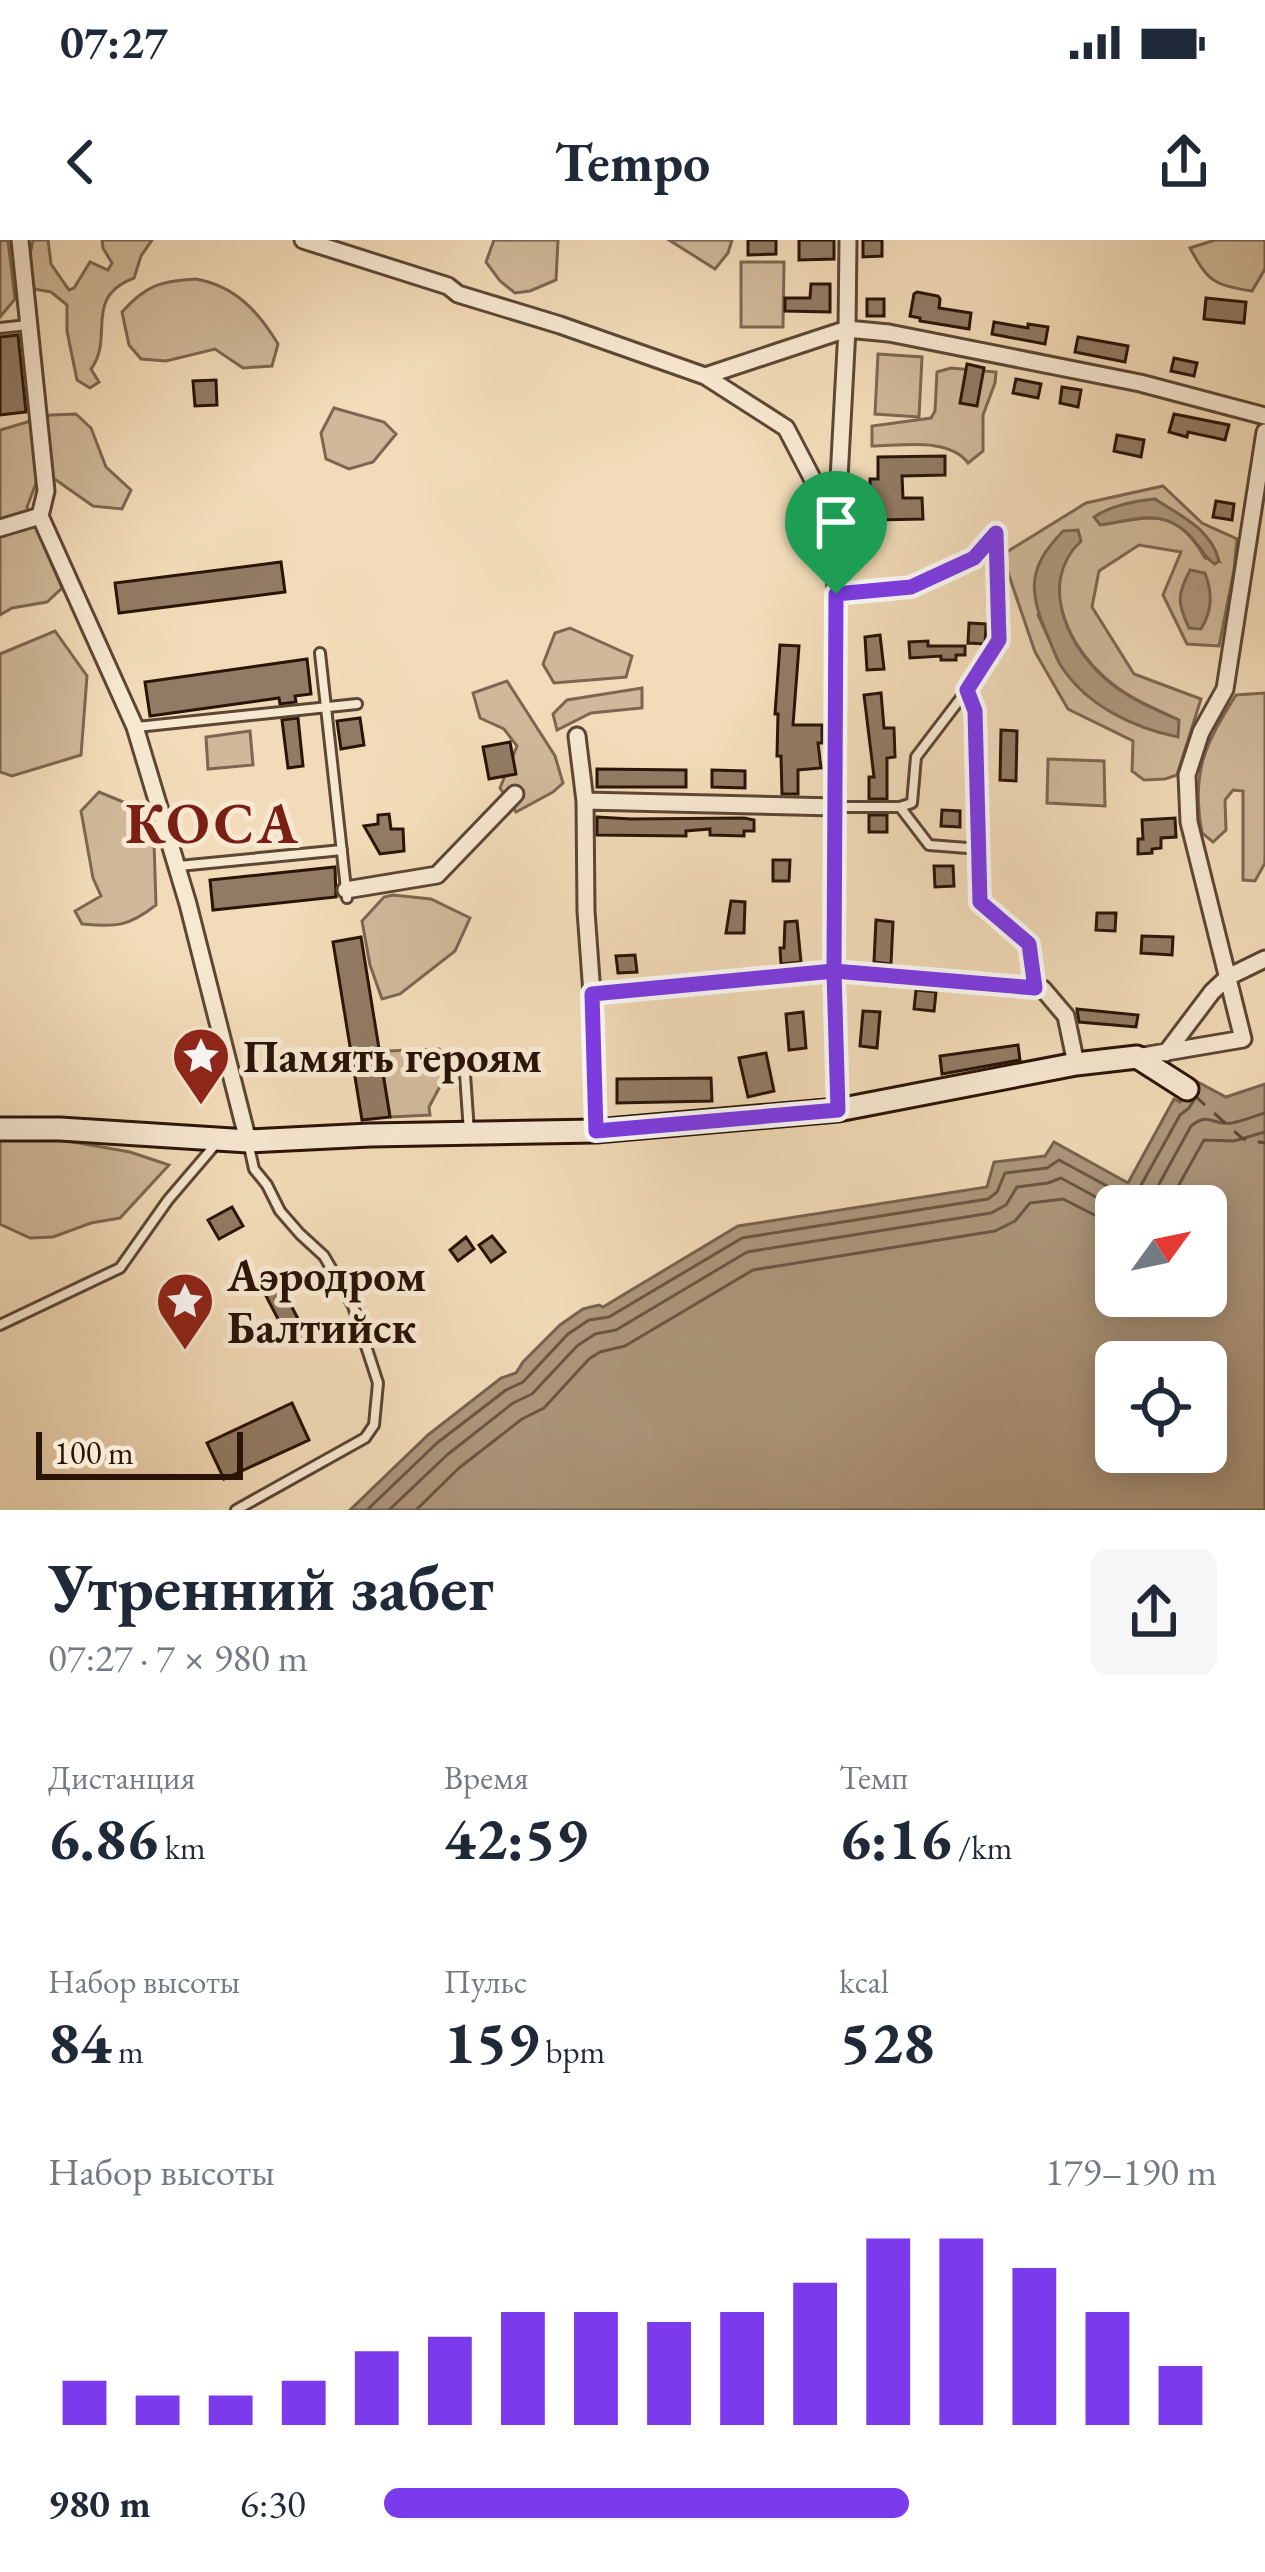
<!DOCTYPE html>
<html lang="ru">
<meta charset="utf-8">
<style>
:root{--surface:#fff;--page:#f6f6f7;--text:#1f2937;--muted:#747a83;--accent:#7c3aed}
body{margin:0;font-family:"EB Garamond",serif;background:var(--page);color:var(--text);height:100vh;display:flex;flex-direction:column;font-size:45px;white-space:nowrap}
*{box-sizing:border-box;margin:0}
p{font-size:39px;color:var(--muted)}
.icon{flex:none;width:66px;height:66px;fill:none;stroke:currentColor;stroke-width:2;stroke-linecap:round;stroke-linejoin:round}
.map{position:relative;height:1270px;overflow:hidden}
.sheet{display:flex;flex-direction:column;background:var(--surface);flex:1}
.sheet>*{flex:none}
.needle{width:78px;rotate:57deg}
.controls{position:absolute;left:1095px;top:945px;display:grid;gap:24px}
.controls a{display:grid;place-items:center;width:132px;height:132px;border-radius:18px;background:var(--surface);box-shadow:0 6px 30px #0003;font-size:60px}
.scale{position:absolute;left:36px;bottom:30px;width:207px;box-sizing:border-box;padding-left:12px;border:6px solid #2a1408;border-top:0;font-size:33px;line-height:42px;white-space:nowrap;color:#2a1408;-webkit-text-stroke:9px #f7e8d1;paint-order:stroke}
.pin{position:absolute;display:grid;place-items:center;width:102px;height:102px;color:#fff;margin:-123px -51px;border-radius:50% 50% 50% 0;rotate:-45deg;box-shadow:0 0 12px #0007}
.pin .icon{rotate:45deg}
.round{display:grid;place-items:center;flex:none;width:126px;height:126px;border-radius:18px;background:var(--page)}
.overview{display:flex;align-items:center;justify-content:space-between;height:204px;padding:0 48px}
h1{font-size:66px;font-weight:700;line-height:90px}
.metrics{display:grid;grid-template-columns:repeat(3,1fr);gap:18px;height:204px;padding:12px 48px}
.metrics div{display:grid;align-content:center}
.metrics b{font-size:60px;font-weight:700}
.metrics small{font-size:33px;font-weight:400}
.metrics p{font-size:33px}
.chart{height:336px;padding:24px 48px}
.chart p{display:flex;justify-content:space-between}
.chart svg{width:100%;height:216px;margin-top:12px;stroke:var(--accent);stroke-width:6}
ul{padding:0 48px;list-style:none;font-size:39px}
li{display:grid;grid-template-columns:192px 144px 1fr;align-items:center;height:90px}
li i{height:30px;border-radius:15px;background:var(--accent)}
.status{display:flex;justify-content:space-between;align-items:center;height:84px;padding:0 60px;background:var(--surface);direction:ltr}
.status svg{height:33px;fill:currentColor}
header{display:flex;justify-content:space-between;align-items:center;height:156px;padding:0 48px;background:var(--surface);font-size:54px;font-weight:700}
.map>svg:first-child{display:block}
.green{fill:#d0b99a;stroke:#7d6651;stroke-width:3;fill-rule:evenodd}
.water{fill:#ae977c;stroke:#79634e;stroke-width:3;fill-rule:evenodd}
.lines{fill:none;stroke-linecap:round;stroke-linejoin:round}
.shore{stroke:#6c5642;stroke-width:3}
.ferry{stroke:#5f4836;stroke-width:3;stroke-dasharray:15 12;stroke-linecap:butt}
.building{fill:#927b64;stroke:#2a1408;stroke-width:3}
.lane-casing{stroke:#5c4634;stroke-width:14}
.street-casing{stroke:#5c4634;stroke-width:21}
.secondary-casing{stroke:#2a1408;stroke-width:27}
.lane{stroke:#f7e8d1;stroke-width:8}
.street{stroke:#f7e8d1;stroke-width:15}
.secondary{stroke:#f7e8d1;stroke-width:21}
.route-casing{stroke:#fff;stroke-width:24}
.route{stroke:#7c3aed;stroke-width:15}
.labels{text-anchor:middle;stroke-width:10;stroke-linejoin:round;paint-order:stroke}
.poi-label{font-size:45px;font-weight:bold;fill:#2a1408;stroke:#f7e8d1;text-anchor:start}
.district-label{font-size:57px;font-weight:bold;letter-spacing:3px;fill:#7a1f14;stroke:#f7e8d1}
</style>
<div class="status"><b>07:27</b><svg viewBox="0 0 49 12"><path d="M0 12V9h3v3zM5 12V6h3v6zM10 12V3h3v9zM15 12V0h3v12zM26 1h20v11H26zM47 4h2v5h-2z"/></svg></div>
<header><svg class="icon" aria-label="back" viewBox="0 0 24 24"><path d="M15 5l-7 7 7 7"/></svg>Tempo<svg class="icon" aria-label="share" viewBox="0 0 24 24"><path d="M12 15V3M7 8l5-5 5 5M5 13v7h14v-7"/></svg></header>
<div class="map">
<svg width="1265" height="1270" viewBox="0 0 1265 1270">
<rect width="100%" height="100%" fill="#f2dbb8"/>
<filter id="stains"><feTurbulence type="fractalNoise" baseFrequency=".00167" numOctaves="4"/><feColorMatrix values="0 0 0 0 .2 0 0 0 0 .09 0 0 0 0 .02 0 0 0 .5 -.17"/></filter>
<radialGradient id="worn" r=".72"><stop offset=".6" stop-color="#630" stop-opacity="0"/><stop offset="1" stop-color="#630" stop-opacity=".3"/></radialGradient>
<path class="green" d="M0,0l8,1 7,58 -15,18z
M33,0h15l3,24 18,26 5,-2 16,-26 18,8 4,-7 -9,-15 -1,-8h50l-11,16 -7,22c-52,20 -19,59 -43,91l8,13 -9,6 -13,-8 -10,-49v-26l-16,-13 -17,-3 -6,-25z
M494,0h64l-2,40 -26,11 -15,2 -15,-12 -14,-19z
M669,0h63l-4,13 -13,16z
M1215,0h50v29l-13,22c-39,-6 -44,-10 -62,-43z
M741,22h43l-1,65h-42z
M196,39c39,7 62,32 82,65l-6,22 -29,2 -28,-19 -49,12 -25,-2 -12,-14 -7,-33c24,-27 39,-31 74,-33z
M878,114l44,3 -3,60 -44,-3z
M951,128l45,4 -1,11 -12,32v36l-15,12c-19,-26 -67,-17 -96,-17v-20l59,-8 4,-7 2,-39z
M334,168l50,14 12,12 -23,28 -24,7 -23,-10 -5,-26z
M76,174l15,14 15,39 25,23 -9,19 -29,-3 -37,-26 -18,-2 -11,29 35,81 -15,14 -35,6 -12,7v-185l51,-15z
M1163,246l39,37 35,16 -3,31 -15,76 -32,-2 -24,-49 18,-43 -42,-7 -40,26 -7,36 42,67 67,25 -24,76 -12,4 -21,1 -12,-9 1,-30 -65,-32 -33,-57 -33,-97 84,-52zM1155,259l63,62 -13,-3c-30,-53 -54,-41 -105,-33zM1078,290c-9,20 -21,42 -19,65 1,15 8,32 15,45 27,45 59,59 105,80l-94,-26 -24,-29 -23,-50z
M570,388l62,28 -6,21 -72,6 -11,-19 12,-31z
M55,391l32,45 -6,79 -69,21 -12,-4v-118z
M507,441l48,75 8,27 -10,9 -37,20 -16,-24 17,-42 -13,-17 -24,-11 -7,-25z
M642,448v20l-51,5 -34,17 -4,-16 14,-14z
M1265,453v170l-10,18 -12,-1v-89l-10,-1 -8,10 1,30 -13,12 -11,-9c-11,-60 2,-87 34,-138z
M250,491l3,34 -45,4 -2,-32z
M1048,519l56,2 1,45 -58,-3z
M99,552l39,16 16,35 2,62c-28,22 -40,22 -74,19l-7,-13 26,-15 -8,-18 -12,-67z
M393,655l38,4 39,19 -15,33 -55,43 -18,5 -12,-34 -8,-44 22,-24z
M439,809l14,13 -24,45 1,8 -40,2 -10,-63 7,-3z
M0,878l73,24 57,10 39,13 -49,53 -29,5 -38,14 -23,1 -30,-14z"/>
<path class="water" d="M1155,259c26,17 56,30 64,62l-4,3c-10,-6 -11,-12 -19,-21 -29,-37 -57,-24 -96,-18l-6,-8c18,-12 39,-16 61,-18z
M1078,290l3,11c-46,43 -10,113 32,144 19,15 44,25 66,35l-1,17c-44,-9 -91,-31 -117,-71 -6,-10 -10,-23 -15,-34 -7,-16 -14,-36 -11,-54 3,-19 15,-33 28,-47z
M1190,330l15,3c8,21 7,38 -4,56l-12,-1c-12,-25 -12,-33 1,-58z
M1192,839l34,18 39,-13v426h-915l78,-75 73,-57 15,-5 7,-11 37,-37 23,-16 16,-4 4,2 135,-81 249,-39 7,-25 51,-6 9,-14 74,41 46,-84 6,3zM1116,966h90v90h-90zM1116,1122h90v90h-90z"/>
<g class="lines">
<path class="shore" d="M1141,966l12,-11 38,-69c19,-15 20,0 41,-3 11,-2 23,-7 33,-10
M1167,966l37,-66 30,1 31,-9
M367,1270l70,-67 69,-53 17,-8 45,-48 21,-14 20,-3 133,-79 246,-39 9,-7 8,-19 42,-5 12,-8 61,33 12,1 8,-7 40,-72 9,-7 5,-8
M389,1270l58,-55 66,-52 19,-9 45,-48 18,-12 21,-4 131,-78 244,-39 15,-8 11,-18 31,-4 13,-5 55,30
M416,1270l43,-42 63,-49 22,-11 45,-49 11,-7 25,-6 128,-76 242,-39 20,-10 15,-18 33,-4 53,27"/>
<path class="ferry" d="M1194,855l49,44 22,4"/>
</g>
<path class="building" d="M748,0h28v14l-28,1z
M799,0h35v19l-35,1z
M863,0h19v16l-19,1z
M811,44h19v28l-45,-1v-13h25z
M917,52l21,4 2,3 -1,9 32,5 -2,16 -49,-8v-3l-10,-2 4,-22z
M1206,58l40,4 -2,21 -40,-4z
M867,59h17v17h-17z
M994,82l34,6v-4l20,3 -3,17 -53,-10z
M18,95l8,77 -26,3v-78z
M1078,97l50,9 -3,16 -50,-10z
M1174,118l23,5 -3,13 -23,-5z
M967,124l17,4 -7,38 -17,-3z
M1016,139l25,5 -3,14 -25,-5z
M216,140l1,25 -22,1 -2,-25z
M1062,147l19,3 -3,17 -18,-4z
M1174,174l55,11 -4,15 -37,-8 -1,5 -18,-5z
M1117,195l27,5 -3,17 -27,-6z
M945,216v19l-43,1 1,22h19l1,21 -46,1v-19h-7v-22h8v-22z
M1216,261l18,3 -2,16 -19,-3z
M281,322l4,30 -166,21 -4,-30z
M969,383l17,1 -1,20 -17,-1z
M880,395l4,34 -17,1 -2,-33z
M928,401v5h37v9h-9v5h-15v-4l-31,2 -1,-16z
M780,405l19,1 -6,79h29v18h-4l3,25 -23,2v24h-16l-1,-38h-4l1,-42h-3z
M307,419l4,35 -16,2 1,6 -16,2 -1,-6 -129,18 -5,-34z
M881,453l3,35h10l1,29 -8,1v41h-18v-22h5l-10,-82z
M298,478l5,48 -15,2 -6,-48z
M360,478l4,27 -23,4 -4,-28z
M1001,490l16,1 -1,50 -16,-1z
M510,502l6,32 -27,5 -6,-32z
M597,529l89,1v17h-89z
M712,530l33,1v17l-33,-1z
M942,570l18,1v16l-19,-1z
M389,574l2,15h12l1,22 -24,3 -16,-28 14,-2v-9z
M869,575h18v17h-18z
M597,577l34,2 113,-1 10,2v11h-10v5l-34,-1v-6l-24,2v5l-89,-1z
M1175,578l1,19 -15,1v10l-9,1v4l-14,1v-15h5l-1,-19z
M773,620h17l-1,21h-16z
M934,626h19l1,20 -19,1z
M335,627l1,30 -123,13 -3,-30z
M731,661l14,1 -1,31h-18z
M1097,673h19l-1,18 -19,-1z
M876,680l17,2 -2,42 -17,-2z
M797,681l4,41 -20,2 -1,-16h4l1,-26z
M1142,696l31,1 -1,18 -31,-2z
M361,697l29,180 -28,3 -29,-178z
M635,715l2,17 -19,1 -2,-17z
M916,750l20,2 -2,19 -20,-2z
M1077,769l61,6 -2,12 -57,-5z
M863,771l17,1 -3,36 -17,-2z
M803,772l3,36 -17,2 -3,-36z
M1018,805l2,15 -78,14 -2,-18z
M766,813l8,38 -26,6 -9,-39z
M711,838l1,23 -95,2v-24z
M232,967l11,19 -24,13 -11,-19z
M492,996l13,16 -14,10 -12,-17z
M466,997l8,12 -16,12 -8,-11z
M281,1046l27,52 -16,8 -27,-52z
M292,1163l17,37 -85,39 -17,-36z"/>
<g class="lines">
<g class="lane-casing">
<path id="lane" d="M0,88l27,-3
M836,354l75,-7 63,-29 21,-24
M320,413l27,245
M967,452l8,19 5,138
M137,487l220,-23
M836,567h64l12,-4 4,-46 51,-67 32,-50 -3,-108
M900,567l29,38 51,4v52l49,43 6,44
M179,626l163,-16
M465,834l4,58
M0,1085l120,-57 48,-68 47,-55
M236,1270l129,-72 9,-13 4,-42 -25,-77 -29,-50 -24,-22 -20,-23 -13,-26 -13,-16 -6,-27"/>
</g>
<g class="street-casing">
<path id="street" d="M20,0l26,251 -6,25 95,211 53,177 60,237
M303,0l145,46 10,8 102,31 145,51 81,52 49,94
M705,136l142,-47 42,4 251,50 125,33
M0,288l40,-12
M577,496l8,65 1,110 6,83 4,137
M585,561l251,6
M346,650l91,-15 78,-81
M592,754l242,-23 209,18 23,27 10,48
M1166,813l46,-61 16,-15 37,-18
M1137,817l106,-18 -54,-217 -2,-47 14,-43 24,-43 40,-257
M838,870l-4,-139 2,-436 11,-206 1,-89"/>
</g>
<g class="secondary-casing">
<path id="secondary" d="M0,889h60l188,12 122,-6 226,-4 242,-21 238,-46 61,-7 50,32"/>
</g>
<use href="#lane" class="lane"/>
<use href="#street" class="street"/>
<use href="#secondary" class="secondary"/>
</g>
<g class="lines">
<g class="route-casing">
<path id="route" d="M836,354l-2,377 -242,23 4,137 242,-21 -4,-139 201,17 -6,-44 -49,-42 -5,-191 -8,-21 32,-50 -3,-107 -22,25 -63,29 -75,7"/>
</g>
<use href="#route" class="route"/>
</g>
<defs>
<g id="sight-pin" transform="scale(3)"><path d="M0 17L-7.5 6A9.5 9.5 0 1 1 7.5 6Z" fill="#8f2418" stroke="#f7e8d1"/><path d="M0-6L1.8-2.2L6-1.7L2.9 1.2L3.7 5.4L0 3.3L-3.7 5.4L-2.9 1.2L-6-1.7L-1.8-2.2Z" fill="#fff"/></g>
</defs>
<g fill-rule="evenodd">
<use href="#sight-pin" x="201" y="816"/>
<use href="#sight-pin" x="185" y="1061"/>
</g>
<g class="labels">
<g class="poi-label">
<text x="243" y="832">Память героям</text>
<text x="227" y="1051">Аэродром<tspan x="227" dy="52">Балтийск</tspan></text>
</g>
<g class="district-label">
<text x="213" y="603">КОСА</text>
</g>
</g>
<rect width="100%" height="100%" filter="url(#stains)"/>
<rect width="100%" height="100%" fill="url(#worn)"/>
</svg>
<div class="controls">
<a><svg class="needle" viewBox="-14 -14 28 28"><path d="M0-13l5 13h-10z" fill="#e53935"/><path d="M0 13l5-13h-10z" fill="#747a83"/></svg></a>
<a><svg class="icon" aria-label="locate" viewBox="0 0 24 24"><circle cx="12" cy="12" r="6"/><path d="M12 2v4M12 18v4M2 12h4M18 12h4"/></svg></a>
</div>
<div class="scale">100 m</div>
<div class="pin" style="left:836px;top:354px;background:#1e9e55"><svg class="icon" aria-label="arrive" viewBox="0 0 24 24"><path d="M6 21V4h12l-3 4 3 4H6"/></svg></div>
</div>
<section class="sheet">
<div class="overview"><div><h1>Утренний забег</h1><p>07:27 · 7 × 980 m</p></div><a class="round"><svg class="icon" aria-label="share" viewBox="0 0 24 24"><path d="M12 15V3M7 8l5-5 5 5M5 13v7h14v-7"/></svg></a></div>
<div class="metrics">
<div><p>Дистанция</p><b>6.86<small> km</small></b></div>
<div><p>Время</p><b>42:59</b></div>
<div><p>Темп</p><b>6:16<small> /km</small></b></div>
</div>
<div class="metrics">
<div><p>Набор высоты</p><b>84<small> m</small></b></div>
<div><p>Пульс</p><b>159<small> bpm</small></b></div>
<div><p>kcal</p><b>528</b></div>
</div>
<div class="chart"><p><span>Набор высоты</span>179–190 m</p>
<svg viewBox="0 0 160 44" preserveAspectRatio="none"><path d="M5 44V35M15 44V38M25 44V38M35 44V35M45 44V29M55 44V26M65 44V21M75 44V21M85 44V23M95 44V21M105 44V15M115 44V6M125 44V6M135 44V12M145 44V21M155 44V32"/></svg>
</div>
<ul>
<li><b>980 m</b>6:30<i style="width:63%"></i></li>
</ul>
</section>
